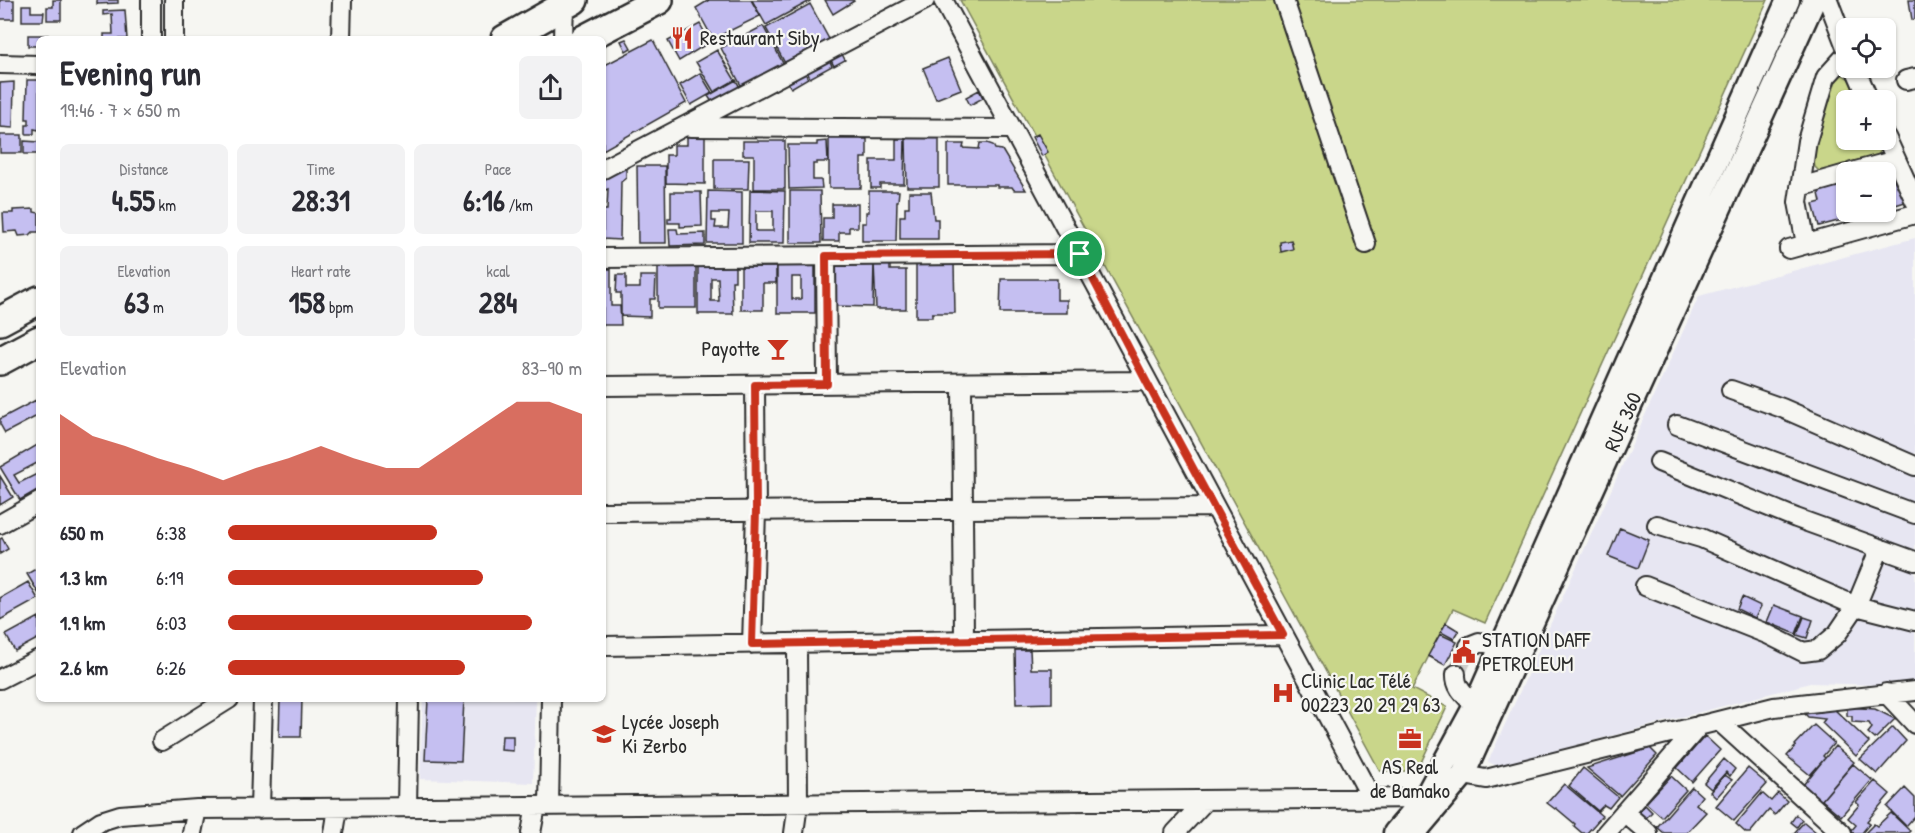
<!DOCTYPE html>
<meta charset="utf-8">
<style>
:root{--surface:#fff;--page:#f2f2f3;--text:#2b2b33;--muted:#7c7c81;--accent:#c8321e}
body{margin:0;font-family:"Patrick Hand",sans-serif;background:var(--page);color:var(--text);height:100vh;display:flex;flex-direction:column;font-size:22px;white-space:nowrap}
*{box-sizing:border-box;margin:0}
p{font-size:20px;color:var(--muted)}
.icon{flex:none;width:33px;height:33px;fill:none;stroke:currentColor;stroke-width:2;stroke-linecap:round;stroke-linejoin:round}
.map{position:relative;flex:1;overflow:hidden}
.panel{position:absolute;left:36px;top:36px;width:570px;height:666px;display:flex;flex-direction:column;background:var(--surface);border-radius:9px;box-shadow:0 2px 4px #0004}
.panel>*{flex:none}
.tools{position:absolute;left:1836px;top:18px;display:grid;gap:12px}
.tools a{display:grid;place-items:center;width:60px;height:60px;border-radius:9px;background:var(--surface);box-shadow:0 2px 4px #0004;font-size:30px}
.pin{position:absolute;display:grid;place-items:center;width:51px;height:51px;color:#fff;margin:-26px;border:3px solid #fff;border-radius:50%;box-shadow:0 2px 6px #0007}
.round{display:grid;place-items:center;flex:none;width:63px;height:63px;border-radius:9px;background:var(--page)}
.summary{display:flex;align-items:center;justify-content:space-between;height:102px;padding:0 24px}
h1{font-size:33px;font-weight:700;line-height:45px}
.figures{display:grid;grid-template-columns:repeat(3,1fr);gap:9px;height:102px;padding:6px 24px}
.figures div{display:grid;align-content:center;border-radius:9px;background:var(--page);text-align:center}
.figures b{font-size:30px;font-weight:700}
.figures small{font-size:16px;font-weight:400}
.figures p{font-size:16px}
.chart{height:168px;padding:12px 24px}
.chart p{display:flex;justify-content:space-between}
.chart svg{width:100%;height:108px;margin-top:6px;fill:var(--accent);opacity:.7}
ul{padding:0 24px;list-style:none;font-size:20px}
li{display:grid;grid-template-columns:96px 72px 1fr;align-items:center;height:45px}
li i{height:15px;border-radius:8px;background:var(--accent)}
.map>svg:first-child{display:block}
.built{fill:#e7e6f2}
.green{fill:#c9d68a;stroke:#7a805a;stroke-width:1.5}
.building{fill:#c5bff1;stroke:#2b2b2b;stroke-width:1.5;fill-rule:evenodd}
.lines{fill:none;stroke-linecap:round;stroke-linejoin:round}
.minor-tunnel{stroke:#cdcdca;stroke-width:18;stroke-dasharray:18 9;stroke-linecap:butt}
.minor-casing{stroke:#2b2b2b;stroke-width:22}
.major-casing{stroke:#2b2b2b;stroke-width:27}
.highway-casing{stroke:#2b2b2b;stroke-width:32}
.minor{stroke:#f6f6f2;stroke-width:18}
.major{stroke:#f6f6f2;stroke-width:22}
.highway{stroke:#f6f6f2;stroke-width:27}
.route-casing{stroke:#fff;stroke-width:12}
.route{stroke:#c8321e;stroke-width:8}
.labels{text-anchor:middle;stroke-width:4.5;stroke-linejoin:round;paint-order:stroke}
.poi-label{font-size:21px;fill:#2b2b2b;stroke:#f6f6f2;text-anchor:start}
.street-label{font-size:21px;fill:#2b2b2b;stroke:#f6f6f2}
</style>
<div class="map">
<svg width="1915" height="833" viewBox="0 0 1915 833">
<rect width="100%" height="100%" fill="#f6f6f2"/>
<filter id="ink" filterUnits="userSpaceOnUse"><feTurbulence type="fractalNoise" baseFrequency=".0167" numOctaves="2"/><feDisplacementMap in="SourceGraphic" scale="12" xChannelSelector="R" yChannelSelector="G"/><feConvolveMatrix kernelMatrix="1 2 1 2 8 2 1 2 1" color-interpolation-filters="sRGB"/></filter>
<g filter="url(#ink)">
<path class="built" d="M1915,238v443l-34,4 -71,-2 -312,83 -10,-4 211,-466z
M423,699h113l-3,84 -113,-4z"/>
<path class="green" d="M960,0h808l-283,623 -32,-14 -41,80 35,18 -30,64h-37z
M1840,73l9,6 12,21h-15v40h36c1,9 -2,14 -9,20l-53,12 -5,-5 -2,-8 18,-79z"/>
<path class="building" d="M0,0h14v19h-14z
M53,0h8v20h-14v-13h6z
M97,0h21v3l-21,1z
M709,0h42l9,16 -47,23 -17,-31z
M752,0h57l1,1 -44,24z
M825,0h28l1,1 -21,13z
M1909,0h6v19l-3,1z
M810,4l20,37 -44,24 -20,-37z
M22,5h9v7h13l-1,9h-21z
M125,10l2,29h-23v-5h9l-1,-20 -9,1v-4z
M700,24l10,18 -31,19 -11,-20z
M763,26l22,41 -42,22 -22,-41z
M28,35h20v4h-9v7h-11z
M626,39l5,9 -5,3 -5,-10z
M653,40l33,63 -83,47v-84z
M717,50l18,30 -21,12 -18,-30z
M841,52l4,8 -11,6 -4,-8z
M828,57l4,9 -22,12 -4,-9z
M948,58l13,31 -25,10 -13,-31z
M803,70l5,8 -17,10 -5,-8z
M700,73l12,20 -21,12 -11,-20z
M27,80h12v50l-5,-1v5h-8v-9h3v-6h-3z
M736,80l5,10 -27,15 -6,-9z
M14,82l-1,46 -13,-1v-44z
M979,90l4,8 -13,7 -4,-8z
M1038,134l10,18 -6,4 -10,-19z
M0,135h22v18h-22z
M687,135h18v49l-39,-1v-28h8v-10h13z
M906,138h33v49h-32z
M829,139h38v19h-6v30h-32z
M896,139h9l-1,45h-24v4h-9v-28h25z
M24,141l15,1v12h-15z
M743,141h42v48h-31v-34h-11z
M827,141l1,21h-11v2h-4v16h8l1,8 -33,1 -1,-44h29v-3z
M980,143h7l6,2 2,4 7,1 24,40h-12l-2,-3h-15v-2h-49v-41h16l-1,4 16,1z
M626,158v20l-5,4 -1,58 -17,-1v-29h4l1,-21 -5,2v-20z
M714,159h35l-1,30h-34z
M637,166h28l1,77h-28z
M1894,167l11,35 -19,6v-36h-10z
M1846,181v31h26l-53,14 -6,-22 8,-2 -3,-13z
M750,190l35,1 -1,52h-35zM756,211h17v20h-17z
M708,191l34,1v51h-35zM712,213h17l-1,15h-13l1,-7h-4z
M790,191h30l1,52h-31z
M869,191h30l-1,10h-1l-1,40h-34v-18h4v-11h3z
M671,192h30l1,34 -22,1v-4h-12v-5h3z
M909,192h22l3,27h4v20h-38v-23h5v-9h4z
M832,204h26v23h-9v5h-10v9h-16v-23h9z
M34,209v3l5,1v19h-6l-3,3 -11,1 -2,-5 -13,1 -1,-19h10v-3z
M669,229h8l1,5 27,-1v12l-35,1z
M1291,240l2,9 -12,3 -1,-10z
M836,260l38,1 -1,46 -38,-1z
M777,262h38v51h-38zM792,277h9v22h-9z
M874,263h16v7h16v39h-30z
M916,263h38l1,50h-23v4h-16z
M658,264h38v44h-38z
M735,264v17h-3l1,33h-35v-49zM711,278h7l1,23h-8z
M741,267h35v16h-13v27h-22z
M603,269h8v37h9l1,19h-18z
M617,275h9v13h14v-12h16l-1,23h-5v18l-29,-1v-23h-5z
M1001,279h56v21h10v13h-67z
M36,400l3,6v9l-34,18 -5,-9v-5z
M39,444v18l-25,13 5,8 20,-10v16l-19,11 -20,-33z
M0,476l13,21 -13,8z
M1620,528l29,12 -11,28 -30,-12z
M2,538l6,11 -8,5v-15z
M39,567v27l-12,-20z
M28,582l10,17 -38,21v-22z
M1742,597l19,9 -6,12 -18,-9z
M1774,605l29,11 -7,18 -29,-12z
M39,617v21l-24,13 -9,-16z
M1804,617l9,3 -6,18 -10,-3z
M1446,623l13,8 -5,8 -13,-7z
M1440,634l17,8 -12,23 -17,-9z
M1463,643l12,6 -12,28 -13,-6z
M1015,650h15l1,19h21v34l-36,1z
M280,699h22l-1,38h-22z
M428,699h36l-3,62 -36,-1z
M1818,707l17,3 34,32 -13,14 -34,-33 3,-4 -17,-2 -9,-9z
M1847,707l28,2 20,10 -20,20 -7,-6 4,-5 -3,-5 -17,-1v-6h-5z
M1814,725l20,18 -11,13 2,2 -15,17 -23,-19 9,-10 -1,-1z
M1893,727l13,14 -29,33 -17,-15z
M502,736h11v15l-12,-1z
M1705,736l15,14 -28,32 -15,-14z
M1835,746l19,16 -33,39 -18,-16z
M1650,748l7,7 -37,41 -33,-28z
M1724,759l11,10 -5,7 -4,-4 -15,17 -7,-6z
M1853,764l19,16 -31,36 -19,-16z
M1583,768l35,29 -9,11 -5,-3 -6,6 -29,-25z
M1748,768l19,16 -33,37 -18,-15z
M1725,775l7,5 -16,18 -6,-6z
M1671,776l15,14 -24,27 -16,-14z
M1875,781l15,13 -23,27 3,2 -8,10h-8l-3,-2 5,-6 -8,-7 11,-13 -3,-3z
M1564,784l38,32 -15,17h-5l-8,-7 1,-2 -19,-16 -1,1 -8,-6z
M1692,787l10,9 -6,8 10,8 -20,21h-22l-7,-6z
M1905,788l10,10v18l-9,10 -19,-19z
M1762,793l9,8 7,-8 9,8 -12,14 -6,-5 -19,23h-4l-10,-9z
M1645,805l7,7 -6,6 -7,-6z
M1891,813l19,18 -2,2h-43l9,-9 3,2z
M1796,815l6,5 -5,7 -6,-5z
M1804,822l13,11h-23z"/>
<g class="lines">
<path class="minor-tunnel" d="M1456,674l13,-28"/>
<g class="minor-casing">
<path id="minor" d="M943,0l429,799
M1284,0l82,244
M1828,0l18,47
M151,39v-39
M174,39v-39
M341,39l1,-39
M563,39l1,-39
M0,64l39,1
M1855,68l14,32
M1906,80l9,-2
M690,127l322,2
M1886,137l29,64
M603,169l322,-169
M1852,172l44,-12
M1800,187l46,-13
M1806,244l-8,-42 9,-61 19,-64 20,-22
M1789,249l126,-35
M826,257l1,127
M603,258l477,-4
M962,383l2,257
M603,386l543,-5
M1731,390l51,18 133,58
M1677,425l238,89
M1659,462l137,56 119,43
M603,512l611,-5
M0,524l39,-22
M1657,525l44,13 155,68 59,15
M1645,586l122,48 36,18 15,-2 19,-16 19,-28 24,-58
M752,644l4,-133 -1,-126
M603,646l680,-11
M1469,646l10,-4 23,4
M1456,674c-1,14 10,22 19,32
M0,679l39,-20
M1886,693l29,31
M1719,721l123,112
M162,741l67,-42
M1463,775l23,4 288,-72 141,-16
M549,806l2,-107
M407,807l2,-108
M260,809l3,-110
M1624,812l24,21
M83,833l18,-12 19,-6 77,-6 1228,-11 6,4
M192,833l5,-24
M334,833l4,-25
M531,833l5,-27
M794,833l4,-29 -1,-161
M1175,833l31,-33
M1606,833l94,-108"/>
</g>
<g class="major-casing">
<path id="major" d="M1395,833l30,-35 50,-92 313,-706
M1414,833l49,-58 351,-775"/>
</g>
<g class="highway-casing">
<path id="highway" d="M505,39l69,-39
M584,39l75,-39
M0,321l39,-21
M0,361l39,-21"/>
</g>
<use href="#minor" class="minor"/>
<use href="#major" class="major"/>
<use href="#highway" class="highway"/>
</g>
</g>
<g class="lines" filter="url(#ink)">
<g class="route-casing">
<path id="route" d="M1080,254l66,127 137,254 -531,9 4,-133 -1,-126 72,-1 -1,-128z"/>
</g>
<use href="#route" class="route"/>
</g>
<defs>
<g id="restaurant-bare" transform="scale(1.8)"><path d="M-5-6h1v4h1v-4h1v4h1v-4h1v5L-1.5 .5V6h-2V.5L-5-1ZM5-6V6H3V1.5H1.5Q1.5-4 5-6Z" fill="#c8321e" stroke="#f6f6f2" stroke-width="2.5" paint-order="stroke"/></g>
<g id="bar-bare" transform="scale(1.8)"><path d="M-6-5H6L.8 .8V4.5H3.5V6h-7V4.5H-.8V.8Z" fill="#c8321e" stroke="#f6f6f2" stroke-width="2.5" paint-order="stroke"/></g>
<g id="civic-bare" transform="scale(1.8)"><path d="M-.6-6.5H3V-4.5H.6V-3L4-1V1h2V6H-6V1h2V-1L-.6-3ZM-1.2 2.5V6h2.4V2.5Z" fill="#c8321e" stroke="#f6f6f2" stroke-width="2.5" paint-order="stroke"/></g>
<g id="hospital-bare" transform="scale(1.8)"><path d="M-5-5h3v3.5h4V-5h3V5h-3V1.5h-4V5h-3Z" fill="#c8321e" stroke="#f6f6f2" stroke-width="2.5" paint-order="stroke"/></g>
<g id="school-bare" transform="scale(1.8)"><path d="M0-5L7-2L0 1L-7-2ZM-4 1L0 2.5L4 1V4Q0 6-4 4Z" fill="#c8321e" stroke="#f6f6f2" stroke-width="2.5" paint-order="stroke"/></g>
<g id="office-bare" transform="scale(1.8)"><path d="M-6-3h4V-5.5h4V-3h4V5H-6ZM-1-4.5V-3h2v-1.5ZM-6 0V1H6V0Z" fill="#c8321e" stroke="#f6f6f2" stroke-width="2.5" paint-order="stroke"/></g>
</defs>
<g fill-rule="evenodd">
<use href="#restaurant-bare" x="682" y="38"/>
<use href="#bar-bare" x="778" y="349"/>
<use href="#civic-bare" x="1464" y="652"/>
<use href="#hospital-bare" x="1283" y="693"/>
<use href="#school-bare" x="604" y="734"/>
<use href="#office-bare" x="1410" y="739"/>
</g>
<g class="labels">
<g class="poi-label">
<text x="700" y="45">Restaurant Siby</text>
<text x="760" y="356" text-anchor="end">Payotte</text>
<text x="1482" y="647">STATION DAFF<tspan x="1482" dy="24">PETROLEUM</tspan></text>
<text x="1301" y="688">Clinic Lac Télé<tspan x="1301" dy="24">00223 20 29 29 63</tspan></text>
<text x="622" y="729">Lycée Joseph<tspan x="622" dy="24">Ki Zerbo</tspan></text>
<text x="1410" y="774" text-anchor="middle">AS Real<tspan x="1410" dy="24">de Bamako</tspan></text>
</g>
<g class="street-label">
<text transform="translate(1623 422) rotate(-66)" y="7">RUE 360</text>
</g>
</g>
</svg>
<div class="tools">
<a><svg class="icon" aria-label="locate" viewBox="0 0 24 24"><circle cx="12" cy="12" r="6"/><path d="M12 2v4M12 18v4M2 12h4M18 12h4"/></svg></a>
<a>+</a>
<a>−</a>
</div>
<div class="pin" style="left:1080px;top:254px;background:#1e9e55"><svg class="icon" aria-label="arrive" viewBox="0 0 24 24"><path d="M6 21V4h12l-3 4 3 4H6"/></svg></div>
<section class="panel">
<div class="summary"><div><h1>Evening run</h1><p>19:46 · 7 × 650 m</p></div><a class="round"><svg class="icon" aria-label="share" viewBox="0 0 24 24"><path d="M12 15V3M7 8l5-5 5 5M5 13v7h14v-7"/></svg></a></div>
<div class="figures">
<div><p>Distance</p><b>4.55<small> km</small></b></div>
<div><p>Time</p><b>28:31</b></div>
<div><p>Pace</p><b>6:16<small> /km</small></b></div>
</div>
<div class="figures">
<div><p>Elevation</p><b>63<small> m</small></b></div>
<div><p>Heart rate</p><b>158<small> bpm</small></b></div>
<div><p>kcal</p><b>284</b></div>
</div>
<div class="chart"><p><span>Elevation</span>83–90 m</p>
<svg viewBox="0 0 160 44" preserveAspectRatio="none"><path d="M0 44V11L10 20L20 24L30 29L40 33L50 38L60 33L70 29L80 24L90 29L100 33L110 33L120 24L130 15L140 6L150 6L160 11V44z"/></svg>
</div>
<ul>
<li><b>650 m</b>6:38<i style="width:59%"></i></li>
<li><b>1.3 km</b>6:19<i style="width:72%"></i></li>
<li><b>1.9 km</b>6:03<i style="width:86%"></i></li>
<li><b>2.6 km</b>6:26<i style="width:67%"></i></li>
</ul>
</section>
</div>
